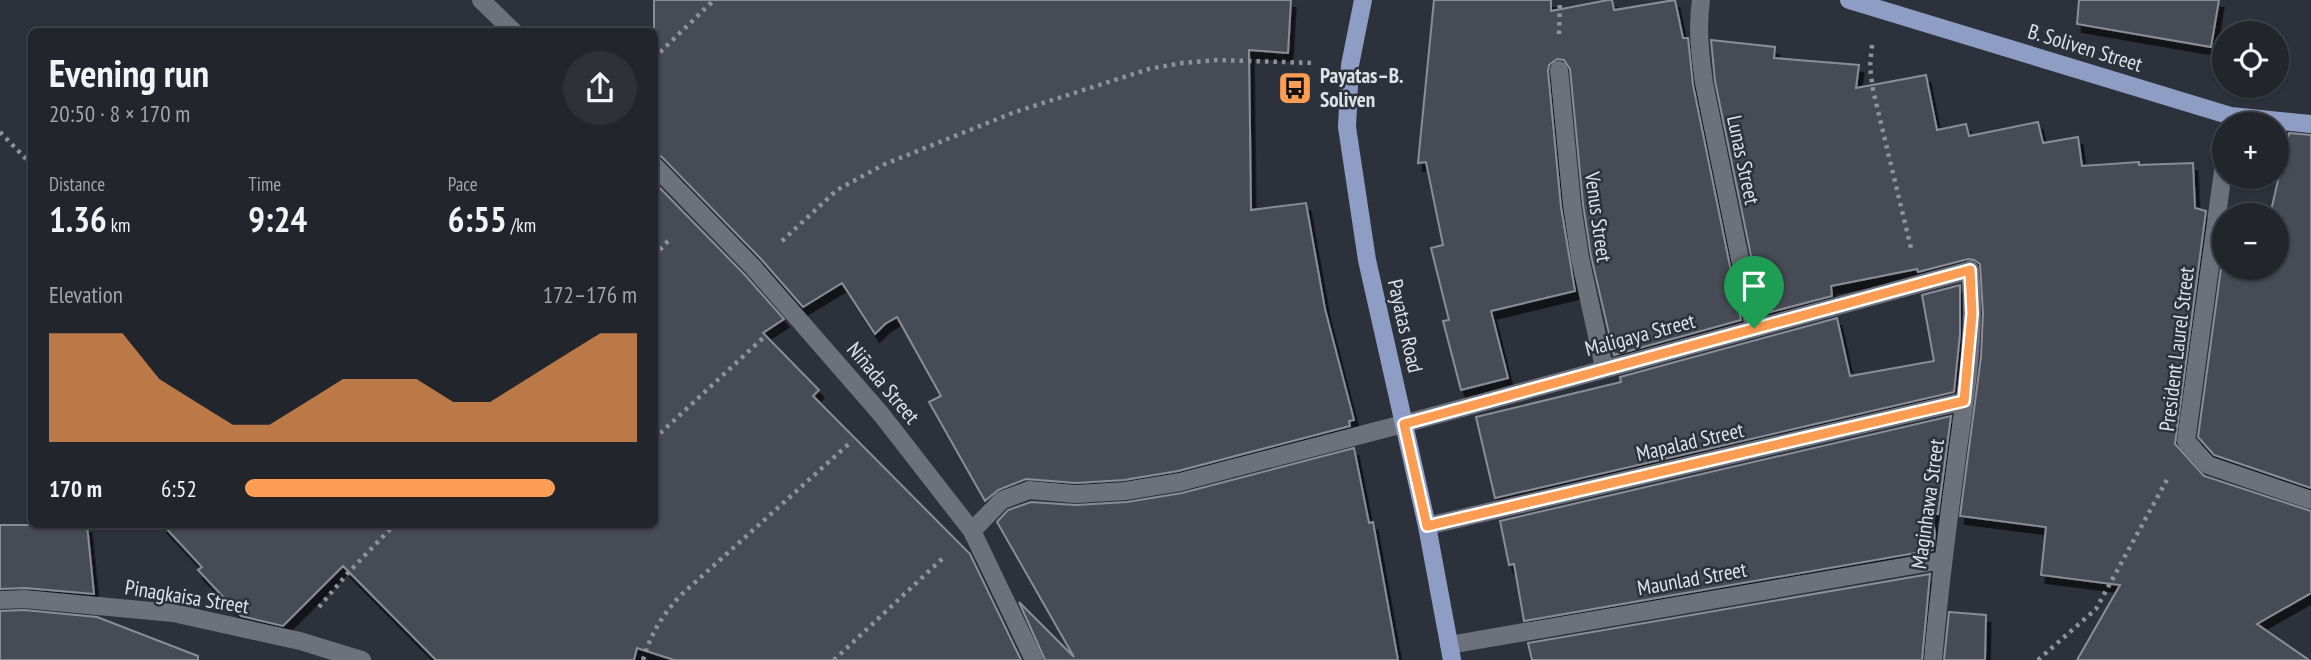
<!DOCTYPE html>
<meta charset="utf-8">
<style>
:root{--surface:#22252c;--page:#2e3138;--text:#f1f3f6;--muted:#a2a5a9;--line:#3f4248;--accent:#fc9d53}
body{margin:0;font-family:"PT Sans Narrow",sans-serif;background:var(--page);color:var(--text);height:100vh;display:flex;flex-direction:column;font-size:26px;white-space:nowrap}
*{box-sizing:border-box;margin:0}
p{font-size:23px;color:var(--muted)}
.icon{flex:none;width:38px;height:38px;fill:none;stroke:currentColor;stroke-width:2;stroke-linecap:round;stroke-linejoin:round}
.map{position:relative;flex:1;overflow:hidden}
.sheet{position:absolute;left:28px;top:28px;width:630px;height:500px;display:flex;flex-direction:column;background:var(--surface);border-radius:10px;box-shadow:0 2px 5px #0004,0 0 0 2px var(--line)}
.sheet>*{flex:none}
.controls{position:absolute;left:2212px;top:21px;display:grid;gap:14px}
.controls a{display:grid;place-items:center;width:77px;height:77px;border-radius:50%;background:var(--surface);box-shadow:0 2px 5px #0004,0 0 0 2px var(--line);font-size:35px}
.pin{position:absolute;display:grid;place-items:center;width:60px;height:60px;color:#fff;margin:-72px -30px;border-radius:50% 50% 50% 0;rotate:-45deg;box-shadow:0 0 7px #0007}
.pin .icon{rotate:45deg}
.round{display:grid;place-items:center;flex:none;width:74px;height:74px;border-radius:37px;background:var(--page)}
.summary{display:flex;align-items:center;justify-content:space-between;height:119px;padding:0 21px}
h1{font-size:38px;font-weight:700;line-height:52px}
.stats{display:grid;grid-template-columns:repeat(3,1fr);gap:10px;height:119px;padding:7px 21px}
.stats div{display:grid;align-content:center}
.stats b{font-size:35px;font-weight:700}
.stats small{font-size:19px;font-weight:400}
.stats p{font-size:19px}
.chart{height:196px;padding:14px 21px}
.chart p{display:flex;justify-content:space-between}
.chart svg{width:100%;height:126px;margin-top:7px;fill:var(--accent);opacity:.7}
ul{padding:0 21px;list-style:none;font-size:23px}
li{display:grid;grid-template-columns:112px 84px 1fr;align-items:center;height:52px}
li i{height:18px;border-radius:9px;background:var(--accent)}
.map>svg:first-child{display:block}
.building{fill:#474b55;stroke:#888d98;stroke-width:2;filter:url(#shadow)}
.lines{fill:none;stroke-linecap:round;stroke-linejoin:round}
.path{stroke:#8f929a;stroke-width:4.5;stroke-dasharray:3.5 5;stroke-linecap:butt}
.service{stroke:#6c717c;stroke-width:18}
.minor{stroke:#6c717c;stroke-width:18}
.primary{stroke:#8e9dc4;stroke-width:18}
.route-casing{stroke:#fff;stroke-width:14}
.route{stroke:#fc9d53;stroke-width:9}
.labels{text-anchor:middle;stroke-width:5;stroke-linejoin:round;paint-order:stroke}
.street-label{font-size:21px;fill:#dfe2e8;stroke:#2d313b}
.poi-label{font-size:21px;font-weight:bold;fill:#dfe2e8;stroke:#2d313b;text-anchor:start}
</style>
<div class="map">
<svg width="2311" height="660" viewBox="0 0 2311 660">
<defs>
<filter id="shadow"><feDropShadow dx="4.5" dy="8" stdDeviation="0" flood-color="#0009"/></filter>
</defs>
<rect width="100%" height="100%" fill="#2d313b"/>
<path class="building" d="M654,0h637l-3,53 -39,-3 2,160 55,-7 19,106 29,111 -5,1 1,5 -172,45 -54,9 -48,3 -50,-4 -28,11 -13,11 -56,-99 12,-6 -44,-79 -12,7 -10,10 -33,-51 -39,24 -42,-48 -99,-102 -8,-3z
M1434,0h117v11l57,-11h4l2,10 61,-10 8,38h5l5,47 48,235 -127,35 -23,-99 -8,-52 -13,-135 -6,-9 -7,-1 -8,6 -1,6 13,136 14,84 -84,20 17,67 -47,12 -18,-69 6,-1 -18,-72 12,-3 -17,-83 -8,1z
M2079,0h140l-8,47 -134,-23z
M1711,40l64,7 -1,11 85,7 -3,23 70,-13 11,55 29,-6 3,12 69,-14 5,21 35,-6 4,29 57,-4v3l54,-2 2,45 11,3 -31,233 29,32 107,35v82l-54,31 52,36h-232l43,-75 -79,-10 5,-48 -86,-11 21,-159 2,-44 -3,-49 -6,-4 -6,-1 -50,13 -1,-3 -86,17 1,10 -69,18 -48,-233z
M2289,133l22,2v353l-97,-33 -16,-18 26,-191v22h53v-53h-7z
M654,182l91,93 39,44 -21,14 56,57 -6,6 157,158 51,106h-347l-37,-12 -3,12h-198l-93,-94 -60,60 -42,-10 -43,-46 4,-3 -39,-42h491z
M1960,285v49l-6,58 -459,106 -19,-81 145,-35 -1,-5 217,-59 13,58 84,-15 -12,-66z
M1951,416l-13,98 -6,-1 3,21 -2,16 -409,71 -10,-57 -5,1 -9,-44z
M1354,448l15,75 4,-1 25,138h-353l-26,-58 55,55 -77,-135 11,-12 23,-8 45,3 51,-3 55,-9z
M0,525h87l7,69 -69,-6 -25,1z
M1930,574l-8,86h-390l-4,-17z
M24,610l73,7 101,39v4h-198v-49z
M1949,612l37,3 -1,45h-41z"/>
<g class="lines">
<path class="path" d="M1559,34l1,-34
M1872,45l-2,22 3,23 38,158
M654,58l60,-58
M0,132l32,33
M782,241l55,-51 48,-26 130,-52 134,-43 33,-6 35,-3 97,3
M654,256l17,-18
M654,439l110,-102
M319,607l29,-34 46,-48
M643,660c8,-26 19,-45 38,-65l171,-154
M834,660l109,-102
M2038,660l58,-51 73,-133"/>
<path class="service" d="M1559,70l13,135 8,53 24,110
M1427,526l537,-125
M972,531l30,-31 27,-10 47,4 49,-3 55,-9 223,-58
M1449,645l494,-85
M1933,660c6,-73 16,-146 26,-219 8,-56 17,-114 11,-171"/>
<path class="minor" d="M481,0l33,32
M1701,0c-4,28 -1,55 3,83l50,245
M2224,164l-38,277 22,24 103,35
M654,165l99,102 128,147 91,117 62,129
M1403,424l567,-154
M0,600l24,-1 149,14 127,28 62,19"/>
<path class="primary" d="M1363,0l-13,65 -3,62 20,133 60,266 25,134
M1849,0l382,116 80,8"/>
</g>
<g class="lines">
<g class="route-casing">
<path id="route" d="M1970,270l2,44 -8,87 -537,125 -23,-102z"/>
</g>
<use href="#route" class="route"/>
</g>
<defs>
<g id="bus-square" transform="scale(1.75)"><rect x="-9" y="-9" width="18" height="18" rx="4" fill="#fc9d53" stroke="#2d313b"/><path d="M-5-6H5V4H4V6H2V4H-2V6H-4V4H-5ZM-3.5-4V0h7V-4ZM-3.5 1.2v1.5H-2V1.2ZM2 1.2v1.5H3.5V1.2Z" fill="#111"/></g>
</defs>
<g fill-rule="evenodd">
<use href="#bus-square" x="1295" y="88"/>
</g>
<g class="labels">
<g class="street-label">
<text transform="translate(2085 48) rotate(17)" y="7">B. Soliven Street</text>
<text transform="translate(1743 160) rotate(78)" y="7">Lunas Street</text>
<text transform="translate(1598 217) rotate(82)" y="7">Venus Street</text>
<text transform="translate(1405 326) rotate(77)" y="7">Payatas Road</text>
<text transform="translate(1640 335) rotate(-15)" y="7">Maligaya Street</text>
<text transform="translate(2177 349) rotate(-83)" y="7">President Laurel Street</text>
<text transform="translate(883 383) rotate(50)" y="7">Niñada Street</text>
<text transform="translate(1690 442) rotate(-13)" y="7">Mapalad Street</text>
<text transform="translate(1928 504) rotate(-82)" y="7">Maginhawa Street</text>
<text transform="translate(1692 579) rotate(-10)" y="7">Maunlad Street</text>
<text transform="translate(187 597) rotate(9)" y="7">Pinagkaisa Street</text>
</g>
<g class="poi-label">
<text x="1320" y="83">Payatas–B.<tspan x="1320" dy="24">Soliven</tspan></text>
</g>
</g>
</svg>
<div class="controls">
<a><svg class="icon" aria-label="locate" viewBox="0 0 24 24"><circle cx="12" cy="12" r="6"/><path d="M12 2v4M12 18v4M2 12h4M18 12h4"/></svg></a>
<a>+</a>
<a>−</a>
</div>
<div class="pin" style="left:1754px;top:328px;background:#1e9e55"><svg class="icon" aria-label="arrive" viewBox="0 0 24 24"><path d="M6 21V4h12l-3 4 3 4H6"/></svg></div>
<section class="sheet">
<div class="summary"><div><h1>Evening run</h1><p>20:50 · 8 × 170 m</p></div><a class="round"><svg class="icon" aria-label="share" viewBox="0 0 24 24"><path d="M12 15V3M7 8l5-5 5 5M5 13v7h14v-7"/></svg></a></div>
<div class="stats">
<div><p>Distance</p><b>1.36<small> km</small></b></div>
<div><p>Time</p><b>9:24</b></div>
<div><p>Pace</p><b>6:55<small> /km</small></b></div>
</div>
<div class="chart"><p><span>Elevation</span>172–176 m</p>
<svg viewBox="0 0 160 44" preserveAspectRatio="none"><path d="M0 44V6L10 6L20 6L30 22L40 30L50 38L60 38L70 30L80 22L90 22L100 22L110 30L120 30L130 22L140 14L150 6L160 6V44z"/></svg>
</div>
<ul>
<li><b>170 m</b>6:52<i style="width:79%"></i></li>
</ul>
</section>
</div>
